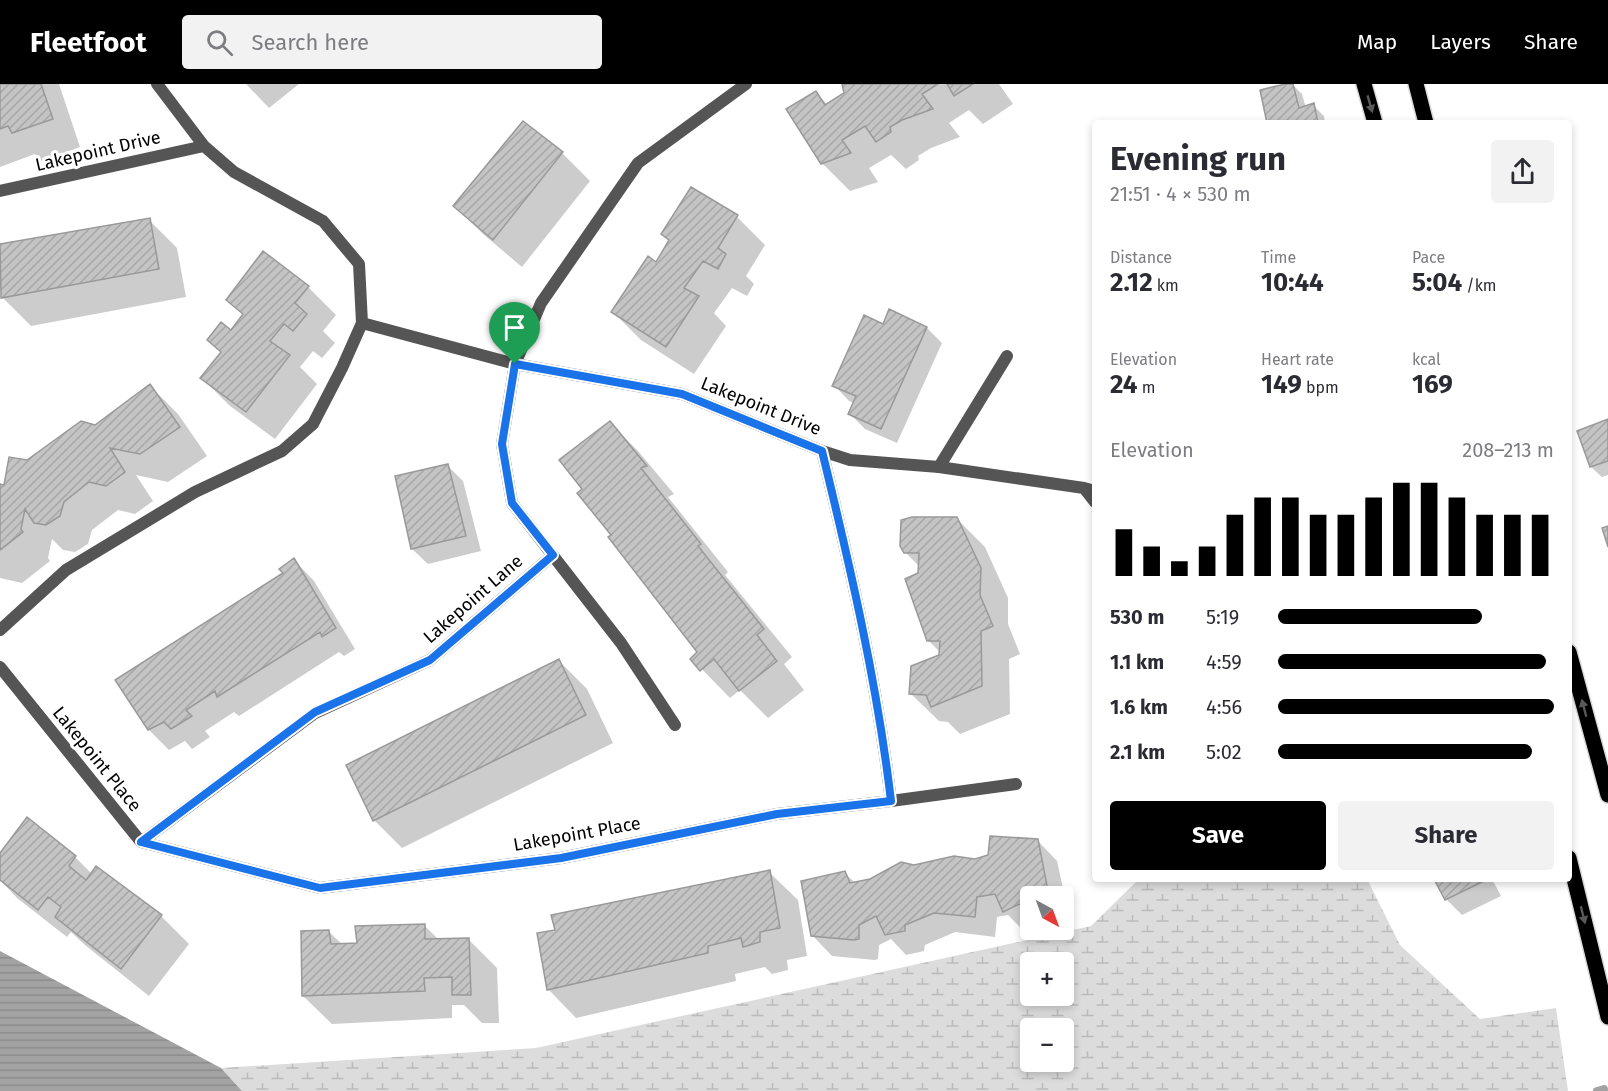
<!DOCTYPE html>
<meta charset="utf-8">
<style>
:root{--surface:#fff;--page:#f2f2f3;--text:#2b2b33;--muted:#7c7c81;--accent:#000}
body{margin:0;font-family:"Fira Sans",sans-serif;background:var(--page);color:var(--text);height:100vh;display:flex;flex-direction:column;font-size:22px;white-space:nowrap}
*{box-sizing:border-box;margin:0}
p{font-size:20px;color:var(--muted)}
.icon{flex:none;width:33px;height:33px;fill:none;stroke:currentColor;stroke-width:2;stroke-linecap:round;stroke-linejoin:round}
.map{position:relative;flex:1;overflow:hidden}
.panel{position:absolute;left:1092px;top:36px;width:480px;height:762px;display:flex;flex-direction:column;background:var(--surface);border-radius:6px;box-shadow:0 3px 9px #0003}
.panel>*{flex:none}
.needle{width:39px;rotate:139deg}
.tools{position:absolute;left:1020px;top:802px;display:grid;gap:12px}
.tools a{display:grid;place-items:center;width:54px;height:54px;border-radius:6px;background:var(--surface);box-shadow:0 3px 9px #0003;font-size:30px}
.pin{position:absolute;display:grid;place-items:center;width:51px;height:51px;color:#fff;margin:-62px -26px;border-radius:50% 50% 50% 0;rotate:-45deg;box-shadow:0 0 6px #0007}
.pin .icon{rotate:45deg}
.round{display:grid;place-items:center;flex:none;width:63px;height:63px;border-radius:6px;background:var(--page)}
.summary{display:flex;align-items:center;justify-content:space-between;height:102px;padding:0 18px}
h1{font-size:33px;font-weight:700;line-height:45px}
.metrics{display:grid;grid-template-columns:repeat(3,1fr);gap:9px;height:102px;padding:6px 18px}
.metrics div{display:grid;align-content:center}
.metrics b{font-size:26px;font-weight:700}
.metrics small{font-size:16px;font-weight:400}
.metrics p{font-size:16px}
.chart{height:168px;padding:12px 18px}
.chart p{display:flex;justify-content:space-between}
.chart svg{width:100%;height:108px;margin-top:6px;stroke:var(--accent);stroke-width:6}
.primary-button{display:flex;gap:12px;margin-top:auto;padding:12px 18px}
.primary-button a{flex:1;height:69px;border-radius:6px;background:var(--accent);color:#fff;font-size:24px;font-weight:700;line-height:69px;text-align:center}
.primary-button a+a{background:var(--page);color:var(--text)}
ul{padding:0 18px;list-style:none;font-size:20px}
li{display:grid;grid-template-columns:96px 72px 1fr;align-items:center;height:45px}
li i{height:15px;border-radius:8px;background:var(--accent)}
header{display:flex;align-items:center;gap:36px;box-sizing:border-box;height:84px;padding:0 30px;background:var(--accent);color:#fff}
header strong{font-size:28px}
nav{display:flex;gap:33px;margin-inline-start:auto;font-size:21px}
.search{width:420px;height:54px;background:var(--page);display:flex;align-items:center;gap:15px;box-sizing:border-box;padding:0 21px;border-radius:6px;color:var(--muted);font-size:22px}
.map>svg:first-child{display:block}
.wetland{fill:url(#wetland-marsh);fill-rule:evenodd}
.water{fill:url(#water-rules)}
.shadow{fill:#0003}
.lines{fill:none;stroke-linecap:round;stroke-linejoin:round}
.stream{stroke:#a3a3a3;stroke-width:8}
.building{fill:url(#building-hatch);stroke:#999;stroke-width:1.5}
.primary-casing{stroke:#dbdbdb;stroke-width:18}
.service{stroke:#555;stroke-width:12}
.minor{stroke:#555;stroke-width:12}
.primary{stroke:#000;stroke-width:15}
.oneway{fill:#595959}
.route-casing{stroke:#fff;stroke-width:12}
.route{stroke:#1a73e8;stroke-width:8}
.labels{text-anchor:middle;stroke-width:6;stroke-linejoin:round;paint-order:stroke}
.street-label{font-size:18px;fill:#000;stroke:#fff}
</style>
<header>
<strong>Fleetfoot</strong>
<div class="search"><svg class="icon" aria-label="search" viewBox="0 0 24 24"><circle cx="10" cy="10" r="6"/><path d="M15 15l6 6"/></svg>Search here</div>
<nav><a>Map</a><a>Layers</a><a>Share</a></nav>
</header>
<div class="map">
<svg width="1608" height="1007" viewBox="0 0 1608 1007">
<defs>
<pattern id="wetland-marsh" width="20" height="14" patternUnits="userSpaceOnUse" patternTransform="scale(1.5)"><rect width="20" height="14" fill="#dcdcdc"/><path d="M1 5h8M5 5V1M11 12h8M15 12V8" fill="none" stroke="#bbb"/></pattern>
<pattern id="water-rules" width="6" height="5" patternUnits="userSpaceOnUse" patternTransform="scale(1.5)"><rect width="6" height="5" fill="#a3a3a3"/><path d="M0 2.5h6" fill="none" stroke="#8b8b8b"/></pattern>
<pattern id="building-hatch" width="6" height="6" patternUnits="userSpaceOnUse" patternTransform="scale(1.5)"><rect width="6" height="6" fill="#c4c4c4"/><path d="M-1 1l2-2M0 6l6-6M5 7l2-2" fill="none" stroke="#a7a7a7"/></pattern>
</defs>
<rect width="100%" height="100%" fill="#fff"/>
<path class="wetland" d="M1139,795h228l33,66 80,74 76,-11 12,83h-1326l-21,-23 315,-20 555,-122zM1030,879h34v33h-34zM1030,945h34v33h-34z"/>
<path class="water" d="M0,867l221,117 21,23h-242z"/>
<path class="shadow" d="M0,0h59l21,63 -38,14 -7,-7 -35,13z
M246,0h53l-30,24z
M844,0h155l14,20 -30,20 -14,-14 -20,13 11,14 -29,11 -13,8 1,4 -13,9 -15,-14 -22,13 9,14 -28,9 -28,-28 -6,-70 12,12 18,-11z
M1292,0l10,10 4,14 7,-3 11,11 1,7h-56z
M523,39l39,30 28,28 -68,86 -39,-33 -28,-28z
M737,133l28,28 -19,31 8,8 -7,12 -15,-8 -18,25 12,13 -32,48 -53,-34 -28,-28 44,-48 13,-22 -7,-8z
M149,136l28,28 9,49 -155,29 -28,-28 -3,-18v-34z
M308,203l28,28 -13,16 12,12 -13,15 -9,-7 -13,16 17,17 -42,55 -45,-33 -28,-28 20,-26 9,-20 13,-16 -16,-16z
M884,242l43,2 15,15 -45,100 -32,-14 -16,-16 5,-10 -5,-2 -15,-16z
M150,302l28,28 29,42 -39,26 -32,-7 17,26 -18,13 -17,-4 -26,20 -4,14 -13,8 -12,-2 -11,-11 -4,19 2,3 -28,22 -22,-5v-92l5,1 22,-26 68,-35z
M1608,337v54l-6,2 -11,-10z
M610,339l28,28 36,43 -6,3 60,75 -3,3 67,82 -8,7 20,26 -36,28 -28,-28 -10,8 -38,-39 7,-6 -86,-118 -29,-46z
M448,382l15,15 18,70 -53,13 -16,-15z
M956,434l29,29 23,51v26l12,30 -11,5 1,55 -50,20 -12,-12 -9,-1 -29,-28 30,-37v-4l-12,-12 -8,-73 -15,-15z
M294,476l20,21 41,68 -11,7 -5,-4 -100,64 -5,-4 -29,19 5,6 -18,12 -7,-8 -16,9 -20,-20 -32,-50 168,-106z
M559,577l28,28 26,54 -211,105 -28,-28z
M27,736l48,37 17,17 69,42 28,28 -40,52 -64,-51 -14,-13 -4,5 -50,-39 -17,-18v-24z
M1037,756l20,21 11,50 -4,2v-16h-34v31l-6,3 -16,-16 -11,2 -2,20 -40,-5 -30,13 -1,6 -18,4 -15,-16 -12,6 -1,14 -3,1 -43,-4 -20,-21 33,-62 10,10 59,-17 61,-6z
M769,788l29,28 9,56 -20,4 1,10 -16,4 -7,-7 -30,7 1,7 -160,37 -28,-29 9,-58z
M1436,795h56l9,17 -39,19 -16,-16z
M424,841l16,16 29,-1 28,28 2,55h-17l-18,-18h-12v13l-120,6 -29,-28 26,-64 14,13h15z"/>
<g class="lines">
<path class="stream" d="M1597,1007l7,-2"/>
</g>
<path class="building" d="M0,0h41l12,35 -41,14 -4,-7 -8,3z
M842,0h96l-16,10 11,15 -31,11 -12,7 1,5 -15,10 -11,-16 -23,14 9,13 -30,11 -35,-55 30,-18 9,14 19,-12z
M947,0h26l-19,12z
M1285,0h8l6,24 15,-5 4,20h-51l-7,-33z
M523,37l40,31 -70,88 -40,-34z
M691,103l47,28 -20,33 8,6 -8,15 -15,-8 -19,27 15,8 -33,51 -55,-35 37,-56 8,6 13,-22 -8,-6z
M150,134l9,51 -158,29 -1,-54z
M263,167l46,35 -14,17 12,11 -14,17 -9,-7 -14,17 20,14 -44,57 -46,-34 21,-26 -14,-12 14,-18 10,8 12,-16 -17,-14z
M889,225l38,18 -46,102 -33,-15 8,-18 -24,-10 32,-71 19,9z
M150,300l30,43 -40,27 -30,-6 15,24 -19,14 -17,-4 -25,20 -4,14 -14,9 -12,-2 -9,-14 -4,20 2,3 -23,18v-66l4,1 5,-28 18,3 54,-39 14,4z
M1608,335v42l-18,6 -13,-36z
M610,337l37,45 -6,2 60,76 -3,2 66,83 -7,6 20,26 -38,30 -25,-32 -14,12 -10,-12 7,-7 -89,-115 3,-2 -34,-42 5,-4 -23,-29z
M448,380l18,72 -55,13 -16,-73z
M912,433h45l24,51 -1,27 13,31 -12,5 1,55 -51,21 -5,-12 -17,-1 2,-28 28,-11 1,-14h-13l-22,-62 13,-6 1,-20h-15l-4,-7 1,-26z
M1608,442v21l-6,-19z
M294,474l42,70 -14,9 -2,-5 -103,65 -2,-6 -29,19 6,6 -21,13 -7,-7 -16,8 -33,-50 168,-107 -4,-4z
M559,575l27,56 -213,106 -27,-56z
M27,733l49,39 -7,10 17,14 10,-14 66,49 -41,54 -66,-52 6,-10 -13,-10 -10,13 -38,-30v-27z
M990,752l48,3 10,52 -18,6v2l-27,13 -8,-18 -18,3 -2,20 -41,-4 -29,12v6l-20,4 -9,-19 -17,9v14l-5,1 -43,-4 -10,-55 44,-10 5,12 20,-4 31,-17 13,3 40,-9 21,3 13,-4z
M770,786l10,58 -20,4v10l-17,5 -2,-9 -33,8v7l-161,37 -10,-57 18,-3 -4,-15z
M1434,795h52v1l-41,20z
M425,840v15l44,-1 2,57h-19v-18l-28,1 1,13 -123,5 -1,-65 28,-1 2,14 26,-1 -2,-17z"/>
<g class="lines">
<g class="primary-casing">
<path id="primary" d="M1364,0l11,39
M1416,0l10,39
M1569,568l39,143
M1569,774l39,159"/>
</g>
<path class="service" d="M939,383l68,-111
M891,717l125,-17"/>
<path class="minor" d="M0,107l204,-45
M362,239l153,41 167,30 140,57 28,9 89,7 145,21 11,3
M1084,404l11,14
M0,546l66,-60 129,-78 87,-41 31,-27 29,-56 20,-45 -3,-59 -36,-43 -89,-49 -30,-26 -47,-62
M0,583l141,175 179,46 241,-30 216,-44 114,-13c-14,-119 -41,-235 -69,-350
M675,641l-54,-82 -109,-140 -10,-59 13,-80 26,-61 97,-140 108,-79
M141,758l174,-129 115,-53 123,-105"/>
<use href="#primary" class="primary"/>
</g>
<defs><path id="oneway-solid" d="M-6-.8H1V-3.2L6.5 0L1 3.2V.8H-6Z" transform="scale(1.5)"/></defs>
<g class="oneway">
<use href="#oneway-solid" transform="translate(1370 20) rotate(74)"/>
<use href="#oneway-solid" transform="translate(1584 624) rotate(-105)"/>
<use href="#oneway-solid" transform="translate(1583 831) rotate(76)"/>
</g>
<g class="lines">
<g class="route-casing">
<path id="route" d="M515,280l167,30 140,57c28,115 55,231 69,350l-114,13 -216,44 -241,30 -179,-46 174,-130 115,-52 123,-105 -41,-52 -10,-59z"/>
</g>
<use href="#route" class="route"/>
</g>
<g class="labels">
<g class="street-label">
<text transform="translate(98 67) rotate(-13)" y="6">Lakepoint Drive</text>
<text transform="translate(761 322) rotate(22)" y="6">Lakepoint Drive</text>
<text transform="translate(473 515) rotate(-41)" y="6">Lakepoint Lane</text>
<text transform="translate(97 675) rotate(51)" y="6">Lakepoint Place</text>
<text transform="translate(577 750) rotate(-10)" y="6">Lakepoint Place</text>
</g>
</g>
</svg>
<div class="tools">
<a><svg class="needle" viewBox="-14 -14 28 28"><path d="M0-13l5 13h-10z" fill="#e53935"/><path d="M0 13l5-13h-10z" fill="#7c7c81"/></svg></a>
<a>+</a>
<a>−</a>
</div>
<div class="pin" style="left:515px;top:280px;background:#1e9e55"><svg class="icon" aria-label="arrive" viewBox="0 0 24 24"><path d="M6 21V4h12l-3 4 3 4H6"/></svg></div>
<section class="panel">
<div class="summary"><div><h1>Evening run</h1><p>21:51 · 4 × 530 m</p></div><a class="round"><svg class="icon" aria-label="share" viewBox="0 0 24 24"><path d="M12 15V3M7 8l5-5 5 5M5 13v7h14v-7"/></svg></a></div>
<div class="metrics">
<div><p>Distance</p><b>2.12<small> km</small></b></div>
<div><p>Time</p><b>10:44</b></div>
<div><p>Pace</p><b>5:04<small> /km</small></b></div>
</div>
<div class="metrics">
<div><p>Elevation</p><b>24<small> m</small></b></div>
<div><p>Heart rate</p><b>149<small> bpm</small></b></div>
<div><p>kcal</p><b>169</b></div>
</div>
<div class="chart"><p><span>Elevation</span>208–213 m</p>
<svg viewBox="0 0 160 44" preserveAspectRatio="none"><path d="M5 44V25M15 44V32M25 44V38M35 44V32M45 44V19M55 44V12M65 44V12M75 44V19M85 44V19M95 44V12M105 44V6M115 44V6M125 44V12M135 44V19M145 44V19M155 44V19"/></svg>
</div>
<ul>
<li><b>530 m</b>5:19<i style="width:74%"></i></li>
<li><b>1.1 km</b>4:59<i style="width:97%"></i></li>
<li><b>1.6 km</b>4:56<i style="width:100%"></i></li>
<li><b>2.1 km</b>5:02<i style="width:92%"></i></li>
</ul>
<div class="primary-button"><a>Save</a><a>Share</a></div>
</section>
</div>
